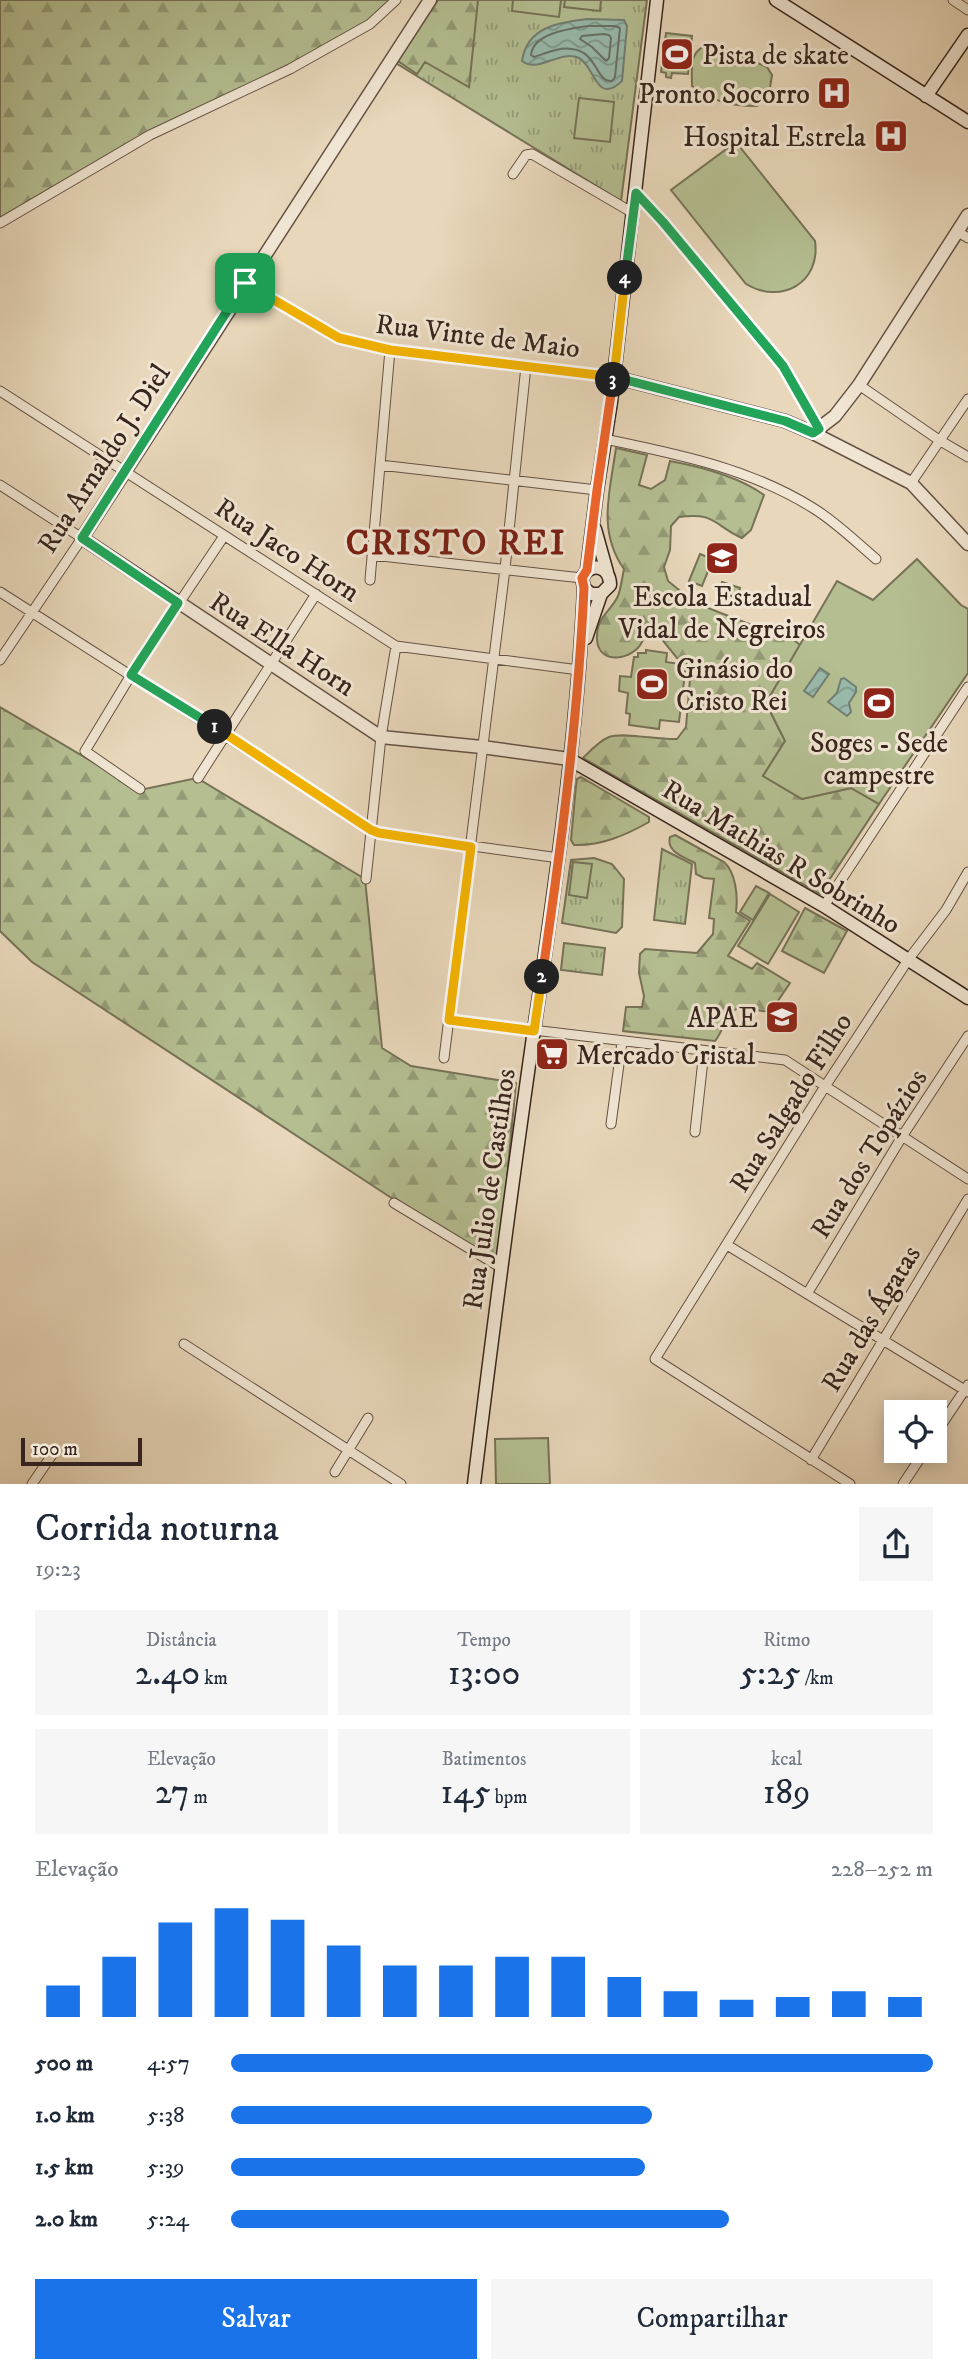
<!DOCTYPE html>
<html lang="pt">
<meta charset="utf-8">
<style>
:root{--surface:#fff;--page:#f6f6f7;--text:#1f2937;--muted:#747a83;--accent:#1a73e8}
body{margin:0;font-family:"IM FELL DW Pica",serif;background:var(--page);color:var(--text);height:100vh;display:flex;flex-direction:column;font-size:26px;white-space:nowrap}
*{box-sizing:border-box;margin:0}
p{font-size:23px;color:var(--muted)}
.icon{flex:none;width:38px;height:38px;fill:none;stroke:currentColor;stroke-width:2;stroke-linecap:round;stroke-linejoin:round}
.map{position:relative;height:1484px;overflow:hidden}
.side{display:flex;flex-direction:column;background:var(--surface);flex:1}
.side>*{flex:none}
.controls{position:absolute;left:884px;top:1400px;display:grid;gap:14px}
.controls a{display:grid;place-items:center;width:63px;height:63px;border-radius:0px;background:var(--surface);box-shadow:0 4px 18px #0003;font-size:35px}
.scale{position:absolute;left:21px;bottom:18px;width:121px;box-sizing:border-box;padding-left:7px;border:4px solid #38251d;border-top:0;font-size:19px;line-height:24px;white-space:nowrap;color:#38251d;-webkit-text-stroke:5px #f0e5d2;paint-order:stroke}
.pin{position:absolute;display:grid;place-items:center;width:60px;height:60px;color:#fff;margin:-30px;border-radius:14px;box-shadow:0 4px 10px #0006}
.km{position:absolute;width:35px;height:35px;margin:-18px;border-radius:50%;background:#222;color:#fff;font-size:19px;line-height:35px;text-align:center}
.round{display:grid;place-items:center;flex:none;width:74px;height:74px;border-radius:0px;background:var(--page)}
.summary{display:flex;align-items:center;justify-content:space-between;height:119px;padding:0 35px}
h1{font-size:38px;font-weight:600;line-height:52px}
.stats{display:grid;grid-template-columns:repeat(3,1fr);gap:10px;height:119px;padding:7px 35px}
.stats div{display:grid;align-content:center;border-radius:0px;background:var(--page);text-align:center}
.stats b{font-size:35px;font-weight:600}
.stats small{font-size:19px;font-weight:400}
.stats p{font-size:19px}
.chart{height:196px;padding:14px 35px}
.chart p{display:flex;justify-content:space-between}
.chart svg{width:100%;height:126px;margin-top:7px;stroke:var(--accent);stroke-width:6}
.cta{display:flex;gap:14px;margin-top:auto;padding:14px 35px}
.cta a{flex:1;height:80px;border-radius:0px;background:var(--accent);color:#fff;font-size:28px;font-weight:600;line-height:80px;text-align:center}
.cta a+a{background:var(--page);color:var(--text)}
ul{padding:0 35px;list-style:none;font-size:23px}
li{display:grid;grid-template-columns:112px 84px 1fr;align-items:center;height:52px}
li i{height:18px;border-radius:9px;background:var(--accent)}
.map>svg:first-child{display:block}
.grass{fill:url(#grass-tufts);stroke:#767257;stroke-width:2}
.forest{fill:url(#forest-firs);stroke:#767257;stroke-width:2}
.pitch{fill:#b4be91;stroke:#767257;stroke-width:2}
.water{fill:url(#water-waves);stroke:#727e72;stroke-width:2}
.lines{fill:none;stroke-linecap:round;stroke-linejoin:round}
.shore{stroke:#687064;stroke-width:2}
.minor-casing{stroke:#645244;stroke-width:11}
.tertiary-casing{stroke:#645244;stroke-width:15}
.secondary-casing{stroke:#38251d;stroke-width:15}
.minor{stroke:#f0e5d2;stroke-width:9}
.tertiary{stroke:#f0e5d2;stroke-width:12}
.secondary{stroke:#f0e5d2;stroke-width:12}
.split-1-casing{stroke:#fff;stroke-width:14}
.split-2-casing{stroke:#fff;stroke-width:14}
.split-3-casing{stroke:#fff;stroke-width:14}
.split-4-casing{stroke:#fff;stroke-width:14}
.split-5-casing{stroke:#fff;stroke-width:14}
.split-1{stroke:#22a559;stroke-width:9}
.split-2{stroke:#f5b400;stroke-width:9}
.split-3{stroke:#f0652b;stroke-width:9}
.split-4{stroke:#22a559;stroke-width:9}
.split-5{stroke:#f5b400;stroke-width:9}
.labels{text-anchor:middle;stroke-width:6;stroke-linejoin:round;paint-order:stroke}
.poi-label{font-size:28px;fill:#38251d;stroke:#f0e5d2;text-anchor:start}
.street-label{font-size:28px;fill:#38251d;stroke:#f0e5d2}
.district-label{font-size:35px;font-weight:bold;letter-spacing:2px;fill:#7a1f14;stroke:#f0e5d2}
</style>
<div class="map">
<svg width="968" height="1484" viewBox="0 0 968 1484">
<defs>
<pattern id="grass-tufts" width="24" height="20" patternUnits="userSpaceOnUse" patternTransform="scale(1.75)"><rect width="24" height="20" fill="#b4be91"/><path d="M3 7l-1-3M5 7V3M7 7l1-3M15 17l-1-3M17 17v-4M19 17l1-3" fill="none" stroke="#939a76"/></pattern>
<pattern id="forest-firs" width="22" height="20" patternUnits="userSpaceOnUse" patternTransform="scale(1.75)"><rect width="22" height="20" fill="#b4be91"/><path d="M5 1l3.5 6h-7zM16 11l3.5 6h-7z" fill="#939a76"/></pattern>
<pattern id="water-waves" width="16" height="10" patternUnits="userSpaceOnUse" patternTransform="scale(1.75)"><rect width="16" height="10" fill="#98baab"/><path d="M0 5q4-4 8 0t8 0" fill="none" stroke="#7d978b"/></pattern>
</defs>
<rect width="100%" height="100%" fill="#e8d7ba"/>
<filter id="stains"><feTurbulence type="fractalNoise" baseFrequency=".00286" numOctaves="4"/><feColorMatrix values="0 0 0 0 .2 0 0 0 0 .09 0 0 0 0 .02 0 0 0 .5 -.17"/></filter>
<radialGradient id="worn" r=".72"><stop offset=".6" stop-color="#630" stop-opacity="0"/><stop offset="1" stop-color="#630" stop-opacity=".3"/></radialGradient>
<path class="grass" d="M435,0h212l-26,201 -227,-139z
M662,849l30,15 -7,60 -31,-4z
M594,858l18,6 12,15 -2,48 -6,6 -54,-10 9,-63z
M564,943l41,5 -3,27 -41,-5z"/>
<path class="forest" d="M0,0h392l-23,24 -219,111 -150,89z
M438,0h40l-9,87 -44,-25 -8,12 -19,-13z
M616,448l31,7 -8,30 12,4 14,-9 5,-19c32,6 68,15 94,34l-13,35 -9,8c-29,-13 -26,-26 -63,-21l-8,9 -1,24 -6,17 4,14 27,22 54,21 17,12 28,4 6,5 -34,58 19,38 -22,35 39,23 49,-11 28,16 -59,90 -237,-136c7,-7 16,-17 26,-21 15,-5 49,3 68,2l9,-12 5,-60 -14,-9 -25,-31 -7,4c-1,3 -1,7 -3,11 -9,18 -43,24 -45,-2 -1,-24 13,-27 21,-44 3,-8 4,-18 6,-27 -27,-38 -14,-78 -8,-121z
M0,707l140,83 57,-12 168,101 17,169 29,18 105,17 -17,180 -106,-64 -361,-237 -32,-31z
M581,777l68,40v5c-23,13 -48,24 -75,23l-3,-5 5,-54 1,-7z
M675,835l49,27c12,11 14,34 12,50l14,9 -22,35 24,13 5,-6 33,20 -19,28c-9,2 -14,-2 -23,-3 -22,-4 -22,20 -33,33l-92,-10 3,-24h16l2,-11 -5,-23 1,-19 5,-5 52,4 16,-19 1,-15 -5,-1 5,-39 -10,-1 -8,-4 -1,-11c-11,-6 -29,-11 -25,-26z
M805,908l42,23 -23,42 -42,-22z"/>
<path class="pitch" d="M513,0h48l-2,17 -47,-6z
M565,0h36l-1,11 -36,-4z
M666,33l26,3 -4,38 -16,-1 -1,5 -5,-1v-4l-5,-1z
M711,43l56,24 5,8 -2,13 -13,18c-29,0 -41,-4 -65,-20 0,-21 -4,-35 19,-43z
M579,98l35,4 -4,40 -36,-4z
M736,142l79,99c6,42 -34,64 -69,43l-75,-94z
M700,554l13,5 -11,27 -13,-5z
M917,559l44,46 7,4v64l-89,131 -28,-16 -49,11 -39,-23 22,-35 -19,-38 71,-122 36,19z
M722,582l18,6 -3,10 -18,-6z
M646,650l21,3 -1,9 20,3 -7,57 -19,-2 -1,9 -30,-4 1,-11 -4,-1 2,-20 -9,-2 1,-15 11,1 3,-20h4v-4h8z
M573,862l19,2 -5,34 -18,-3z
M756,886l13,7 -16,27 -13,-8z
M770,894l29,18 -31,52 -30,-18z
M548,1438l2,46h-54l-1,-45z"/>
<path class="water" d="M587,19l37,1 3,6 -5,55c-26,25 -27,-15 -43,-23 -19,-9 -41,16 -57,3 5,-34 35,-38 65,-42z
M820,668l9,6 -16,23 -9,-6z
M844,678l12,9v5l-7,11 2,9 -4,4 -19,-14 9,-9 4,-14z"/>
<g class="lines">
<path class="shore" d="M588,26h27l5,2 -5,49 -3,4c-17,1 -14,-29 -40,-32 -13,-2 -26,4 -38,8l-3,-2c2,-22 38,-26 57,-29z
M603,34l6,1 2,3 -2,20 -3,3 -14,-14 -12,-8 2,-3z"/>
<g class="minor-casing">
<path id="minor" d="M953,0l15,10
M513,174l13,-19 6,-1 101,59
M636,193l27,29 120,144 36,63
M0,223l150,-88 140,-66 80,-45 26,-24
M958,232l10,6
M245,283l94,55 51,12 224,27
M859,385l80,55 29,17
M0,391l396,255 183,24
M605,439c72,15 144,29 208,69 23,14 43,34 63,51
M380,465l217,25
M911,483l57,-84
M0,485l82,53 -82,122
M372,555l210,23
M370,580l20,-230
M0,592l371,237 8,4 180,25
M198,778l118,-184
M140,789l-55,-38 46,-76 93,-139
M366,879l15,-142 15,-91
M824,906l144,-219
M449,1020l336,40 183,119
M444,1058l61,-489 21,-203
M611,1124l11,-82
M695,1132l9,-81
M394,1203l106,64
M727,1245l241,147
M807,1294l96,-159 65,-99
M184,1344l217,140
M934,1436l34,-51
M811,1460l157,-261
M335,1472l33,-54
M32,1484l22,-32
M850,1484l-195,-125 169,-271 84,-128 38,-50 22,-38
M903,1484l22,-33"/>
</g>
<g class="tertiary-casing">
<path id="tertiary" d="M430,0l-348,538 299,199 101,10 87,12
M614,377l171,44 28,12 98,50 57,61
M813,433l22,-17 24,-31 109,-170"/>
</g>
<g class="secondary-casing">
<path id="secondary" d="M776,0l192,122
M926,96l42,-61
M595,529l12,43
M587,570l10,-80 14,-88 46,-402
M586,638l15,-44
M569,759l255,147 144,92
M474,1484c18,-147 37,-293 58,-440 22,-151 45,-303 52,-456l-2,-10c9,-17 28,-12 28,7l-9,9h-10l-7,-6"/>
</g>
<use href="#minor" class="minor"/>
<use href="#tertiary" class="tertiary"/>
<use href="#secondary" class="secondary"/>
</g>
<g class="lines">
<g class="split-1-casing">
<path id="split-1" d="M215,727l-84,-52 47,-72 -96,-65 163,-255"/>
</g>
<g class="split-2-casing">
<path id="split-2" d="M215,727l156,103 8,3 92,14 -22,173 85,11 8,-54"/>
</g>
<g class="split-3-casing">
<path id="split-3" d="M542,977c19,-129 36,-259 42,-389l-2,-10 5,-8 10,-80 16,-110"/>
</g>
<g class="split-4-casing">
<path id="split-4" d="M613,380l1,-3 171,44 28,12 6,-4 -36,-63 -120,-144 -27,-29 -11,85"/>
</g>
<g class="split-5-casing">
<path id="split-5" d="M245,283l94,55 51,12 224,27 11,-99"/>
</g>
<use href="#split-1" class="split-1"/>
<use href="#split-2" class="split-2"/>
<use href="#split-3" class="split-3"/>
<use href="#split-4" class="split-4"/>
<use href="#split-5" class="split-5"/>
</g>
<defs>
<g id="stadium-square" transform="scale(1.75)"><rect x="-9" y="-9" width="18" height="18" rx="4" fill="#8f2418" stroke="#f0e5d2"/><path d="M0-5a6.5 5 0 1 0 0 10a6.5 5 0 1 0 0-10ZM-3.5-1.8h7v3.6h-7Z" fill="#fff"/></g>
<g id="hospital-square" transform="scale(1.75)"><rect x="-9" y="-9" width="18" height="18" rx="4" fill="#8f2418" stroke="#f0e5d2"/><path d="M-5-5h3v3.5h4V-5h3V5h-3V1.5h-4V5h-3Z" fill="#fff"/></g>
<g id="school-square" transform="scale(1.75)"><rect x="-9" y="-9" width="18" height="18" rx="4" fill="#8f2418" stroke="#f0e5d2"/><path d="M0-5L7-2L0 1L-7-2ZM-4 1L0 2.5L4 1V4Q0 6-4 4Z" fill="#fff"/></g>
<g id="supermarket-square" transform="scale(1.75)"><rect x="-9" y="-9" width="18" height="18" rx="4" fill="#8f2418" stroke="#f0e5d2"/><path d="M-6-5.5h2.5l.6 2H6L4.5 2H-2.5L-4.4-4H-6ZM-1.5 3.2a1.3 1.3 0 1 0 .1 0ZM3 3.2a1.3 1.3 0 1 0 .1 0Z" fill="#fff"/></g>
</defs>
<g fill-rule="evenodd">
<use href="#stadium-square" x="677" y="54"/>
<use href="#hospital-square" x="834" y="93"/>
<use href="#hospital-square" x="891" y="136"/>
<use href="#school-square" x="722" y="558"/>
<use href="#stadium-square" x="652" y="684"/>
<use href="#stadium-square" x="879" y="703"/>
<use href="#school-square" x="782" y="1017"/>
<use href="#supermarket-square" x="552" y="1054"/>
</g>
<g class="labels">
<g class="poi-label">
<text x="702" y="64">Pista de skate</text>
<text x="810" y="103" text-anchor="end">Pronto Socorro</text>
<text x="866" y="146" text-anchor="end">Hospital Estrela</text>
<text x="722" y="606" text-anchor="middle">Escola Estadual<tspan x="722" dy="32">Vidal de Negreiros</tspan></text>
<text x="676" y="678">Ginásio do<tspan x="676" dy="32">Cristo Rei</tspan></text>
<text x="879" y="752" text-anchor="middle">Soges - Sede<tspan x="879" dy="32">campestre</tspan></text>
<text x="758" y="1027" text-anchor="end">APAE</text>
<text x="576" y="1064">Mercado Cristal</text>
</g>
<g class="street-label">
<text transform="translate(478 335) rotate(7)" y="10">Rua Vinte de Maio</text>
<text transform="translate(103 458) rotate(-57)" y="10">Rua Arnaldo J. Diel</text>
<text transform="translate(288 549) rotate(33)" y="10">Rua Jaco Horn</text>
<text transform="translate(283 643) rotate(33)" y="10">Rua Ella Horn</text>
<text transform="translate(782 856) rotate(31)" y="10">Rua Mathias R Sobrinho</text>
<text transform="translate(790 1102) rotate(-58)" y="10">Rua Salgado Filho</text>
<text transform="translate(868 1153) rotate(-58)" y="10">Rua dos Topázios</text>
<text transform="translate(488 1189) rotate(-82)" y="10">Rua Julio de Castilhos</text>
<text transform="translate(870 1318) rotate(-59)" y="10">Rua das Ágatas</text>
</g>
<g class="district-label">
<text x="456" y="554">CRISTO REI</text>
</g>
</g>
<rect width="100%" height="100%" filter="url(#stains)"/>
<rect width="100%" height="100%" fill="url(#worn)"/>
</svg>
<div class="controls">
<a><svg class="icon" aria-label="locate" viewBox="0 0 24 24"><circle cx="12" cy="12" r="6"/><path d="M12 2v4M12 18v4M2 12h4M18 12h4"/></svg></a>
</div>
<div class="scale">100 m</div>
<div class="pin" style="left:245px;top:283px;background:#1e9e55"><svg class="icon" aria-label="arrive" viewBox="0 0 24 24"><path d="M6 21V4h12l-3 4 3 4H6"/></svg></div>
<b class="km" style="left:215px;top:727px">1</b>
<b class="km" style="left:542px;top:977px">2</b>
<b class="km" style="left:613px;top:380px">3</b>
<b class="km" style="left:625px;top:278px">4</b>
</div>
<section class="side">
<div class="summary"><div><h1>Corrida noturna</h1><p>19:23</p></div><a class="round"><svg class="icon" aria-label="share" viewBox="0 0 24 24"><path d="M12 15V3M7 8l5-5 5 5M5 13v7h14v-7"/></svg></a></div>
<div class="stats">
<div><p>Distância</p><b>2.40<small> km</small></b></div>
<div><p>Tempo</p><b>13:00</b></div>
<div><p>Ritmo</p><b>5:25<small> /km</small></b></div>
</div>
<div class="stats">
<div><p>Elevação</p><b>27<small> m</small></b></div>
<div><p>Batimentos</p><b>145<small> bpm</small></b></div>
<div><p>kcal</p><b>189</b></div>
</div>
<div class="chart"><p><span>Elevação</span>228–252 m</p>
<svg viewBox="0 0 160 44" preserveAspectRatio="none"><path d="M5 44V33M15 44V23M25 44V11M35 44V6M45 44V10M55 44V19M65 44V26M75 44V26M85 44V23M95 44V23M105 44V30M115 44V35M125 44V38M135 44V37M145 44V35M155 44V37"/></svg>
</div>
<ul>
<li><b>500 m</b>4:57<i style="width:100%"></i></li>
<li><b>1.0 km</b>5:38<i style="width:60%"></i></li>
<li><b>1.5 km</b>5:39<i style="width:59%"></i></li>
<li><b>2.0 km</b>5:24<i style="width:71%"></i></li>
</ul>
<div class="cta"><a>Salvar</a><a>Compartilhar</a></div>
</section>
